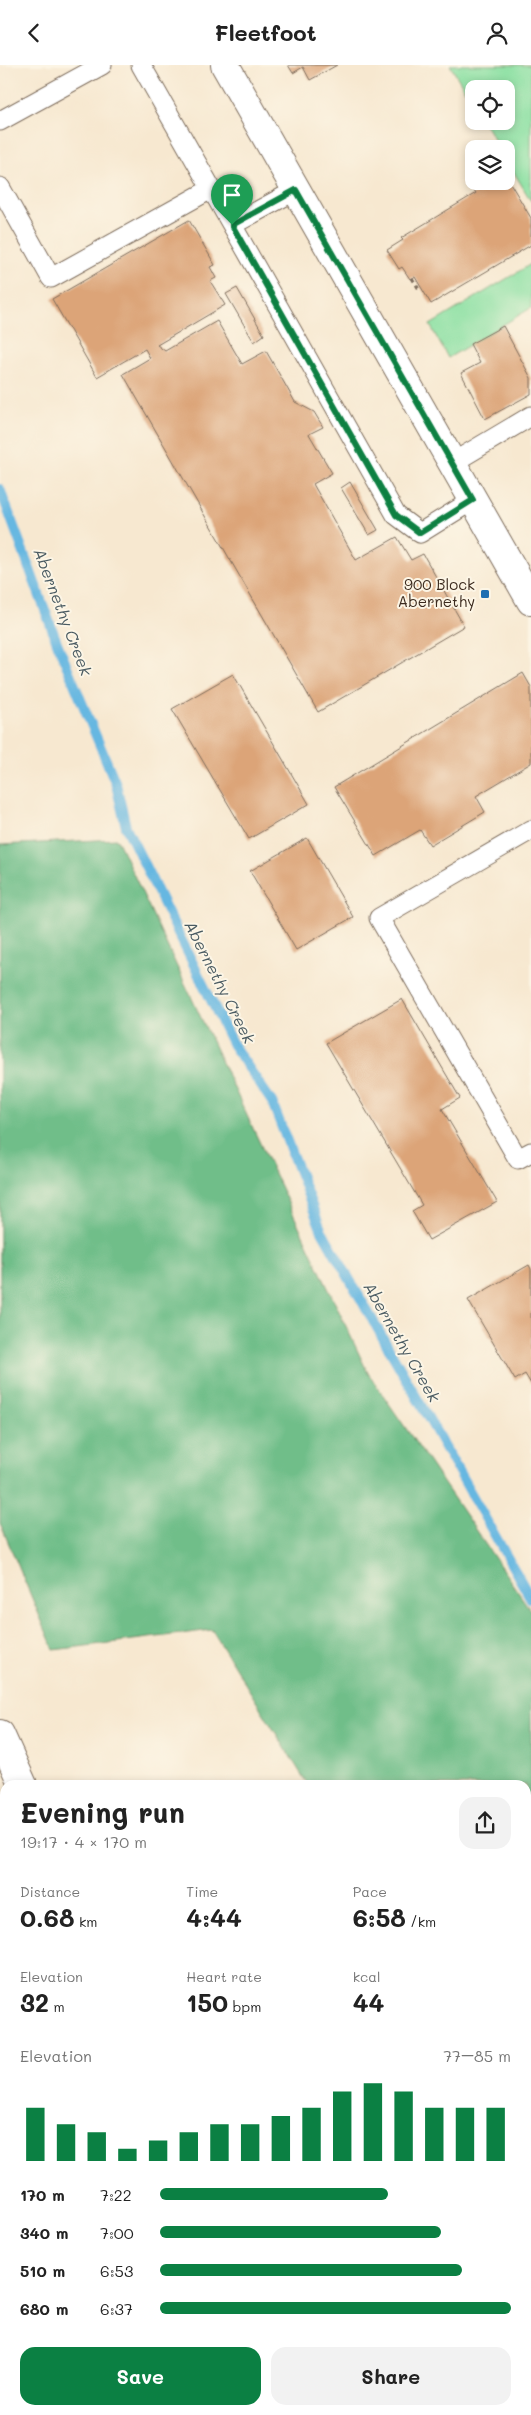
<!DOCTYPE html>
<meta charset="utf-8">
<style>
:root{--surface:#fff;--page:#f2f2f2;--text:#222;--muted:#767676;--accent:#0b8043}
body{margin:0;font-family:Mali,sans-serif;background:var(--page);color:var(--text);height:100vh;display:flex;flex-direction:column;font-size:19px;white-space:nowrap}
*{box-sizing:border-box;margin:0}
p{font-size:16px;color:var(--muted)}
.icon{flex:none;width:28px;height:28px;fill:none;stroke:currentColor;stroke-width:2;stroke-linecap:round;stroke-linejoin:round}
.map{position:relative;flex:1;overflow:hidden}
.details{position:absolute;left:0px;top:1715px;width:531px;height:635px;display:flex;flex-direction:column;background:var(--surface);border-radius:15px 15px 0 0;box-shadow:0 2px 8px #0003}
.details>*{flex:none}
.tools{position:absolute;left:465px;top:15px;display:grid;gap:10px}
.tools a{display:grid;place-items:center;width:50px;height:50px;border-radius:10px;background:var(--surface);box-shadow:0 2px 8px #0003;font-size:25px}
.pin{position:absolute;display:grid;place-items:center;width:42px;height:42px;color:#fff;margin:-51px -21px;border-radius:50% 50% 50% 0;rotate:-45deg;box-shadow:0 0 5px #0007}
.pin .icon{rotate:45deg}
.round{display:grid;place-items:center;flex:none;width:52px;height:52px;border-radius:15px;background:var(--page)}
.summary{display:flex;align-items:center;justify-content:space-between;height:85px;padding:0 20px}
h1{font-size:28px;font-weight:700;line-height:38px}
.metrics{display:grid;grid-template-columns:repeat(3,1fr);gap:8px;height:85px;padding:5px 20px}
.metrics div{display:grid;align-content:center}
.metrics b{font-size:25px;font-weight:700}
.metrics small{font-size:14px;font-weight:400}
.metrics p{font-size:14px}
.chart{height:140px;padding:10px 20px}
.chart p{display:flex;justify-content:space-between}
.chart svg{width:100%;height:90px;margin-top:5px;stroke:var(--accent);stroke-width:6}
.cta{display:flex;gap:10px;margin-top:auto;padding:10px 20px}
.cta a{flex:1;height:58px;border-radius:15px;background:var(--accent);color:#fff;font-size:20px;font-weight:700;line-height:58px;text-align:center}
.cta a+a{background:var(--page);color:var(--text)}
ul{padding:0 20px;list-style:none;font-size:16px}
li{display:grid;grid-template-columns:80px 60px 1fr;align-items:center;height:38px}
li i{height:12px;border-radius:6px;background:var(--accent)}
header{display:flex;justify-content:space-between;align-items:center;height:65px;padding:0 20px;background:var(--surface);font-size:22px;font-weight:700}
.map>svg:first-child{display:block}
.green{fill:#8be0a3;stroke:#638560}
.forest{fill:#70be89;stroke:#567454}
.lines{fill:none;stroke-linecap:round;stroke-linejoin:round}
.stream{stroke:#66b7e1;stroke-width:10}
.building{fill:#dca478}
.lane-casing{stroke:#7d6c5c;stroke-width:21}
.street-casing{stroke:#7d6c5c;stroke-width:30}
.secondary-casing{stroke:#7d6c5c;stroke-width:30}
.path{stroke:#7d6c5c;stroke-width:3;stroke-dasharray:4 4;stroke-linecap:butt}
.lane{stroke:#fff;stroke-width:19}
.street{stroke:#fff;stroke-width:28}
.secondary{stroke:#fff;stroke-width:28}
.route-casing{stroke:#fff;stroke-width:10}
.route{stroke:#0b8043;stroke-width:6}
.poi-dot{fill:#1f6fb2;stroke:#fcf5e5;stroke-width:2}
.labels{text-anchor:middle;stroke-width:4;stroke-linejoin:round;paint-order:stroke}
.poi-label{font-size:15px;fill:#3b2a1e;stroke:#fcf5e5;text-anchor:end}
.water-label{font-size:16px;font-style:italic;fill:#4a5b62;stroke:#fcf5e5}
</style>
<header><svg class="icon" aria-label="back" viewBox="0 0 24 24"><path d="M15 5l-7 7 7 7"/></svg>Fleetfoot<svg class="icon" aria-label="person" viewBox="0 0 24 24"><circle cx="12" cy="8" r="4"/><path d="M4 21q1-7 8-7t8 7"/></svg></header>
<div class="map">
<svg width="531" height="2350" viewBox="0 0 531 2350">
<rect width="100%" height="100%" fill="#fcf5e5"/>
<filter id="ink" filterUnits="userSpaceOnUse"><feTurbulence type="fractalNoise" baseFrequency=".02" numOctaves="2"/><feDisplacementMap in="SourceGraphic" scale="10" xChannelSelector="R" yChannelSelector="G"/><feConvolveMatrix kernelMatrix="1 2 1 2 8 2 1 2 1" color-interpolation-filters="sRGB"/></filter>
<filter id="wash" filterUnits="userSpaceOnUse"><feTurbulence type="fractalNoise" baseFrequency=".0096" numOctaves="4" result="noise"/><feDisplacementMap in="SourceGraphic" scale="20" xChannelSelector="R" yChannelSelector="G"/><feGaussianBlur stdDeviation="1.12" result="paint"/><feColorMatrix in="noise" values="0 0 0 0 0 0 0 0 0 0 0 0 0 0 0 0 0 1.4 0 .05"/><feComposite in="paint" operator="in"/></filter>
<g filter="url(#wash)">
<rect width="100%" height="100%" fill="#f7e8d0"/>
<path class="green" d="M450,0h81v136l-25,-42v-10h-6l-17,-28h23v-32h-32v16z
M531,199v44l-83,50 -18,-33z"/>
<path class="forest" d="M117,774l251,534 163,238v533l-5,-8v-351h-218l-96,-155 -158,20 -54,-127v-678z"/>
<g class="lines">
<path class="stream" d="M0,424l58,156 58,139 10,43 107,218 39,57 49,127 210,370"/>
</g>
<g id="blocks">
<path class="building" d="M288,0h49l-27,15 -7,-13 -10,6z
M506,111l25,42v27l-100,59 -16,-27 -5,2 -8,-12 -3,2 -12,-19 16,-10 -2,-2 75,-45 -4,-6 10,-6h24z
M189,155l26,45 -5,2 6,11 -6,3 15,24 -68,40 8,6 52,-30 25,43 24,-13 29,51 19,10 9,15 -14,7 23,39 -19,11 43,76 41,-23 14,23 12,-6 41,72 -146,86 -195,-338 27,-16 -5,-9 -48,28 -45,-78z
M237,223l27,47 -10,7 -28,-48z
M503,261l28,52v16l-46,25 -24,-46 19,-10 -10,-19z
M350,417l28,48 -9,5 -28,-47z
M523,608l8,14v76l-55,33 9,16 -55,33 -10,-15 -44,26 -42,-69z
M233,609l76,130 -60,35 -77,-130z
M307,773l46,79 -57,33 -46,-79z
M402,934l58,99 -18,11 55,93 -68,38 -17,-29 10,-6 -96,-162z
M529,1200l2,4v115l-6,-10 -10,6 -47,-80z
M5,1824v65h-5v-64z
M0,1997h5v72h-5z"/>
</g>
</g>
<g filter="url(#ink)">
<use href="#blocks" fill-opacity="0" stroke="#7d6c5c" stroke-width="1"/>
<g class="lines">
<g class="lane-casing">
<path id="lane" d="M141,0l91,160
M0,56l102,-56
M0,122l51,91 160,-89
M296,125l-64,35 164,290 24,18 53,-33
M452,398l79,-47
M531,765l-152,88 139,241 13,-7"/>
</g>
<g class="street-casing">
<path id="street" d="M0,1669l23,51
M267,2345l1,5"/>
</g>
<g class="secondary-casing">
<path id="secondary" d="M225,0l306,536"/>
</g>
<path class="path" d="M412,213l8,13"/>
<use href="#lane" class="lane"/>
<use href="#street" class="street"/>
<use href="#secondary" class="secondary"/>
</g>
</g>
<g class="lines" filter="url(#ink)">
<g class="route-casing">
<path id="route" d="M296,125l177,310 -53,33 -24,-18 -164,-290z"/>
</g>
<use href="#route" class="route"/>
</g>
<rect class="poi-dot" x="480" y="524" width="10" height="10" rx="2.5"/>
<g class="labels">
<g class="poi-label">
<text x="475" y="525">900 Block<tspan x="475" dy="17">Abernethy</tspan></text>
</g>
<g class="water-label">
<text transform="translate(63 547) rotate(69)" y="6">Abernethy Creek</text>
<text transform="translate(220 917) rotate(63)" y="6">Abernethy Creek</text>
<text transform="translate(402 1277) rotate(60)" y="6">Abernethy Creek</text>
</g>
</g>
</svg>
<div class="tools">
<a><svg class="icon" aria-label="locate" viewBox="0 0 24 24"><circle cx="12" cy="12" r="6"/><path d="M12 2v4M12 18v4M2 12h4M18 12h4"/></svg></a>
<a><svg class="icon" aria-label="layers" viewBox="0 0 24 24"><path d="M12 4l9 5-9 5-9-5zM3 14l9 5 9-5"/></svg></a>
</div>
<div class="pin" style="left:232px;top:160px;background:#1e9e55"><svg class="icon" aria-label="arrive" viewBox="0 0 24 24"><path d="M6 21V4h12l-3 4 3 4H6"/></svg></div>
<section class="details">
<div class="summary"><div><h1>Evening run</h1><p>19:17 · 4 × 170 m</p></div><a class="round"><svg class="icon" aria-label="share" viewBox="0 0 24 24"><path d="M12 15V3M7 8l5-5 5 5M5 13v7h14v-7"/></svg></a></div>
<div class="metrics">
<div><p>Distance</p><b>0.68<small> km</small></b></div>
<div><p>Time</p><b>4:44</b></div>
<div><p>Pace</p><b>6:58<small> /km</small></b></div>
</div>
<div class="metrics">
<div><p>Elevation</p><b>32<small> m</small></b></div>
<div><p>Heart rate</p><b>150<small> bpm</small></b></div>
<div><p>kcal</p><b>44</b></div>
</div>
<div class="chart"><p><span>Elevation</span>77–85 m</p>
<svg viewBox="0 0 160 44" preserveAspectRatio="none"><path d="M5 44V18M15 44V26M25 44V30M35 44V38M45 44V34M55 44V30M65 44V26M75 44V26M85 44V22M95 44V18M105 44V10M115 44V6M125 44V10M135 44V18M145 44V18M155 44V18"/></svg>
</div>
<ul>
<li><b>170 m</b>7:22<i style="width:65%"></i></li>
<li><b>340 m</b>7:00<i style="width:80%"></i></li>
<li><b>510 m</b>6:53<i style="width:86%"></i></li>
<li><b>680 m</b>6:37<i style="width:100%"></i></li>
</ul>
<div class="cta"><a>Save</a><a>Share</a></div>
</section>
</div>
